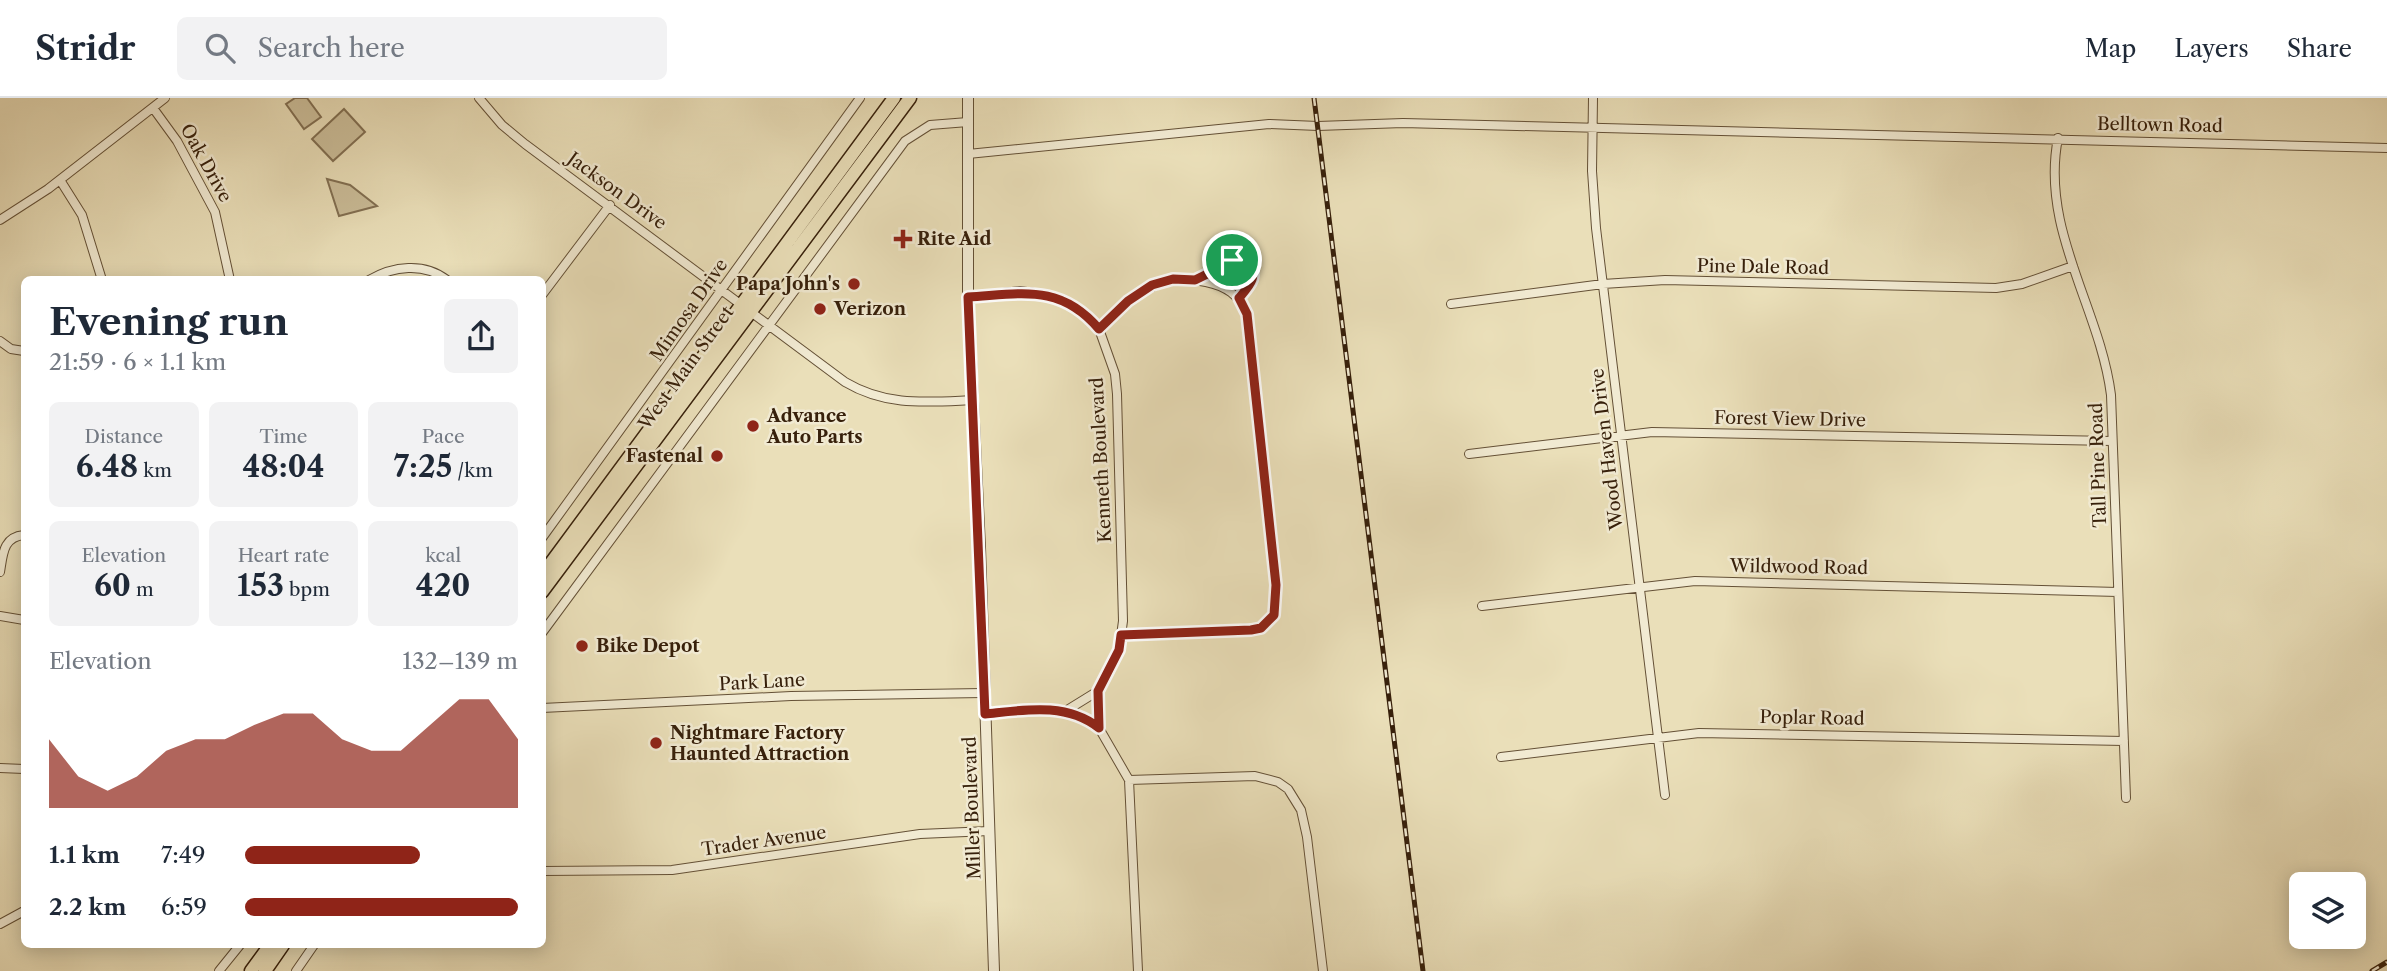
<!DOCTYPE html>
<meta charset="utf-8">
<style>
:root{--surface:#fff;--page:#f2f2f3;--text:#1f2937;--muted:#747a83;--line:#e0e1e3;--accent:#8f2418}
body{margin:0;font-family:"Libre Caslon Text",serif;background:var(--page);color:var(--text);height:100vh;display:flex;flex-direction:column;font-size:26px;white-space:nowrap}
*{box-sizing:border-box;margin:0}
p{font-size:23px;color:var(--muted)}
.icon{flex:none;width:38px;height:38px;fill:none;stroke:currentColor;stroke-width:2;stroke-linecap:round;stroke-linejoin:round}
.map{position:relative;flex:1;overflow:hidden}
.drawer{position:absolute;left:21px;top:178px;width:525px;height:672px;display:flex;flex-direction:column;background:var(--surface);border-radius:10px;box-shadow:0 4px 18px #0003}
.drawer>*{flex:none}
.buttons{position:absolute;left:2289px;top:774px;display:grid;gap:14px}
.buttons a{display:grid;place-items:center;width:77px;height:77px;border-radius:10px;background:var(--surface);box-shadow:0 4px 18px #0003;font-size:35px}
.pin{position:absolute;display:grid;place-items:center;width:60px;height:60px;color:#fff;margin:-30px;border:4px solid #fff;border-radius:50%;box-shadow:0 2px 7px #0007}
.round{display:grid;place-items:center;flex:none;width:74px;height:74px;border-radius:10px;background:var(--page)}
.overview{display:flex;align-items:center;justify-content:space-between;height:119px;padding:0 28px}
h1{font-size:38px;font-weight:700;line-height:52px}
.metrics{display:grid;grid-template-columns:repeat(3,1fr);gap:10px;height:119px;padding:7px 28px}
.metrics div{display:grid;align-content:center;border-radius:10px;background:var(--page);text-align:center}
.metrics b{font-size:30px;font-weight:700}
.metrics small{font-size:19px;font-weight:400}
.metrics p{font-size:19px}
.chart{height:196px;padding:14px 28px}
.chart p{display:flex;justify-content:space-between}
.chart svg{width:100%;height:126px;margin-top:7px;fill:var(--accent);opacity:.7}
ul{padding:0 28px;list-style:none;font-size:23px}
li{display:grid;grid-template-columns:112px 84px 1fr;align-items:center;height:52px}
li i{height:18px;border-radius:9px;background:var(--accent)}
header{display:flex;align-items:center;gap:42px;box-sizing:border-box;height:98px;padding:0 35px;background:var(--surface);border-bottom:2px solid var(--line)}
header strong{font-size:33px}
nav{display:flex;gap:38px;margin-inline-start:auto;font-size:24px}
.search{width:490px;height:63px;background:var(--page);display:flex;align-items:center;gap:18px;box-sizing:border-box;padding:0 24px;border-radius:10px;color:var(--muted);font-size:26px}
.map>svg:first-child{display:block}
.green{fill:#ccbf9b;stroke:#827053;stroke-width:2}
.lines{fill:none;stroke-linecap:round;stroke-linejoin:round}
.minor-casing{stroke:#645036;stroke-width:10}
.tertiary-casing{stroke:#645036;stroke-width:12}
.primary-casing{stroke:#37200b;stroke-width:15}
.minor{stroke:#f1ead2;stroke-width:8}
.tertiary{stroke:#f1ead2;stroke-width:10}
.primary{stroke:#eadfb9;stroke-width:12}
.rail-casing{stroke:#37200b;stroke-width:5}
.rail{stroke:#f1ead2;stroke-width:2.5;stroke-dasharray:8;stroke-linecap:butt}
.route-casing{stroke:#fff;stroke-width:14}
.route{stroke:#8f2418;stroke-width:9}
.poi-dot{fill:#8f2418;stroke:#f1ead2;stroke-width:2.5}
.labels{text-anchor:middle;stroke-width:5;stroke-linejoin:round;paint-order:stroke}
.street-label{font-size:18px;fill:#37200b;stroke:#f1ead2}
.poi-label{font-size:18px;font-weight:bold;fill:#37200b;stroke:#f1ead2;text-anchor:start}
</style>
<header>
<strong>Stridr</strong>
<div class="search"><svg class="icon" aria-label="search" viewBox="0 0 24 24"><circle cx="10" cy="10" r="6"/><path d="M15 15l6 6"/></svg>Search here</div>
<nav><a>Map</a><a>Layers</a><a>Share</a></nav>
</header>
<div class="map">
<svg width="2387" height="873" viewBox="0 0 2387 873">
<rect width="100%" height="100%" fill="#eadfb9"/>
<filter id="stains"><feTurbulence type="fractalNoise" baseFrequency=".00286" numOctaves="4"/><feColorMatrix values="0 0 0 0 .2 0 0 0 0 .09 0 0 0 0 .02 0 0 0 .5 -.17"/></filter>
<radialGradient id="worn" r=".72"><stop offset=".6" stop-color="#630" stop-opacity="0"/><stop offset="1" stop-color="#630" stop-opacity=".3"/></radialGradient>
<path class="green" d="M295,0h12l14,19 -17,12 -18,-25z
M344,11l21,23 -32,29 -21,-22z
M327,81l23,6 27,21 -38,10z"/>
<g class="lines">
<g class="minor-casing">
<path id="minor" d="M479,0l23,27 23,19 320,238c42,25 82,20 129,18
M1593,0l-1,73 4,57 69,567
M153,10l24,33 38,71 15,68
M2058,40c-18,92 42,170 53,257l15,403
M968,56l301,-30 49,2 85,-3 984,25
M60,82l22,35 20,65
M0,122l48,-31 117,-91
M369,182c24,-14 55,-18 78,0
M1195,182l37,-20 17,1c9,17 1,24 -10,37
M542,197l68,-90
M968,199l52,-6 27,4 34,16 18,18 16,45 2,20 6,227 -4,29 -21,41 -1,20 2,17 30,52 9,191
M1451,206l152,-20 62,-4 331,8 26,-4 51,-18
M1099,231c34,-32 57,-57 107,-47 20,4 33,13 41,32l29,271 -2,30 -13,13 -140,7
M0,243l11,8 13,2
M1469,356l183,-22 460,9
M542,440l318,-440
M0,474c3,-18 3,-35 24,-37
M1482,508l213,-25 423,11
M0,518l24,4
M542,535l363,-492 25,-16 38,-3
M542,610l249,-12 192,-3
M1064,614l34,-21
M985,616c39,-5 81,-12 114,14
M1501,659l198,-24 425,8
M0,670l24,1
M1129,682l126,-4 23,6 10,7 13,21 6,27 16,134
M542,773l130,-1 248,-36 69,-3
M0,826l24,-13
M219,873l21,-26
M296,873l18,-26"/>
</g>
<g class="tertiary-casing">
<path id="tertiary" d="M968,0v199l12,250 14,424"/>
</g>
<g class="primary-casing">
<path id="primary" d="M542,477l352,-477
M542,494l368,-494
M251,873l19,-26
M265,873l18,-26"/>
</g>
<use href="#minor" class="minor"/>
<use href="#tertiary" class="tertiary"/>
<use href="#primary" class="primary"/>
<g class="rail-casing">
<path id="rail" d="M1314,0l109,873
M2372,873l15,-9"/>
</g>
<use href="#rail" class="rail"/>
</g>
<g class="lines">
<g class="route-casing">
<path id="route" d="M1240,160l9,3c9,17 1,24 -10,37l8,16 29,271 -2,30 -13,13 -10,2 -130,5 -2,15 -21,41 1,37c-33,-26 -75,-18 -114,-14l-17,-417c53,-3 92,-14 131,32l29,-28 24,-16 21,-6 22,1z"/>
</g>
<use href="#route" class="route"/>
</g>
<g class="poi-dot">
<path d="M899.5 130.5h7v7h7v7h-7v7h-7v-7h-7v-7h7z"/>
<circle cx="854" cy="186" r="7"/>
<circle cx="820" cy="211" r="7"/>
<circle cx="753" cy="328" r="7"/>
<circle cx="717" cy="358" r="7"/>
<circle cx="582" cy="548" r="7"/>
<circle cx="656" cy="645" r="7"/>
</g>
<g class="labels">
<g class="street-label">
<text transform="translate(2160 27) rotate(1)" y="6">Belltown Road</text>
<text transform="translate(206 65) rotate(61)" y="6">Oak Drive</text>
<text transform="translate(617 93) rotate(36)" y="6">Jackson Drive</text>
<text transform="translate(1763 169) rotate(1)" y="6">Pine Dale Road</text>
<text transform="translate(689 212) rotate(-55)" y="6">Mimosa Drive</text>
<text transform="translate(686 270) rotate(-54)" y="6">West Main Street</text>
<text transform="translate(1790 321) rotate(1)" y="6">Forest View Drive</text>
<text transform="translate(1607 351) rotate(-97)" y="6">Wood Haven Drive</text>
<text transform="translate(1101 362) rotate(-93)" y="6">Kenneth Boulevard</text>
<text transform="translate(2098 367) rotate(-92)" y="6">Tall Pine Road</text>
<text transform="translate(1799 469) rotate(1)" y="6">Wildwood Road</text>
<text transform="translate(762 584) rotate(-3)" y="6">Park Lane</text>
<text transform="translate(1812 620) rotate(1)" y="6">Poplar Road</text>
<text transform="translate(972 710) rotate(-92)" y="6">Miller Boulevard</text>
<text transform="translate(764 743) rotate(-8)" y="6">Trader Avenue</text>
</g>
<g class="poi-label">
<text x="917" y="147">Rite Aid</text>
<text x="840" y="192" text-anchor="end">Papa John's</text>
<text x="834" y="217">Verizon</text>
<text x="767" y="324">Advance<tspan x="767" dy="21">Auto Parts</tspan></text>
<text x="703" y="364" text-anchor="end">Fastenal</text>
<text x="596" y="554">Bike Depot</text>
<text x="670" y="641">Nightmare Factory<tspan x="670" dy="21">Haunted Attraction</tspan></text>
</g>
</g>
<rect width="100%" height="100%" filter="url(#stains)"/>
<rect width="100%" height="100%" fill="url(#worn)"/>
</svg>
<div class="buttons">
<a><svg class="icon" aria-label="layers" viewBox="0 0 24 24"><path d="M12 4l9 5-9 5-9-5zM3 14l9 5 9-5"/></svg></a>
</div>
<div class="pin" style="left:1232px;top:162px;background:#1e9e55"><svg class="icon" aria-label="arrive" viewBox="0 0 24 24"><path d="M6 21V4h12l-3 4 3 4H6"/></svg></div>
<section class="drawer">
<div class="overview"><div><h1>Evening run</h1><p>21:59 · 6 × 1.1 km</p></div><a class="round"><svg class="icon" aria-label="share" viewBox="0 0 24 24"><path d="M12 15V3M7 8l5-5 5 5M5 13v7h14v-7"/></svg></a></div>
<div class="metrics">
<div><p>Distance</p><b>6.48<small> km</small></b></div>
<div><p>Time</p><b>48:04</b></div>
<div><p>Pace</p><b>7:25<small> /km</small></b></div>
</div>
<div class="metrics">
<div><p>Elevation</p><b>60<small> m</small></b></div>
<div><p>Heart rate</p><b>153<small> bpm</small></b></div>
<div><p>kcal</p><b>420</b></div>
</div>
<div class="chart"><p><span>Elevation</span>132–139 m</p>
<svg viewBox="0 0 160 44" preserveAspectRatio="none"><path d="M0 44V20L10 33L20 38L30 33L40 24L50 20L60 20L70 15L80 11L90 11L100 20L110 24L120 24L130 15L140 6L150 6L160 20V44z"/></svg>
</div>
<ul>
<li><b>1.1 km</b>7:49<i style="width:64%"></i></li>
<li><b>2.2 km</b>6:59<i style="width:100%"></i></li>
</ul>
</section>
</div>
